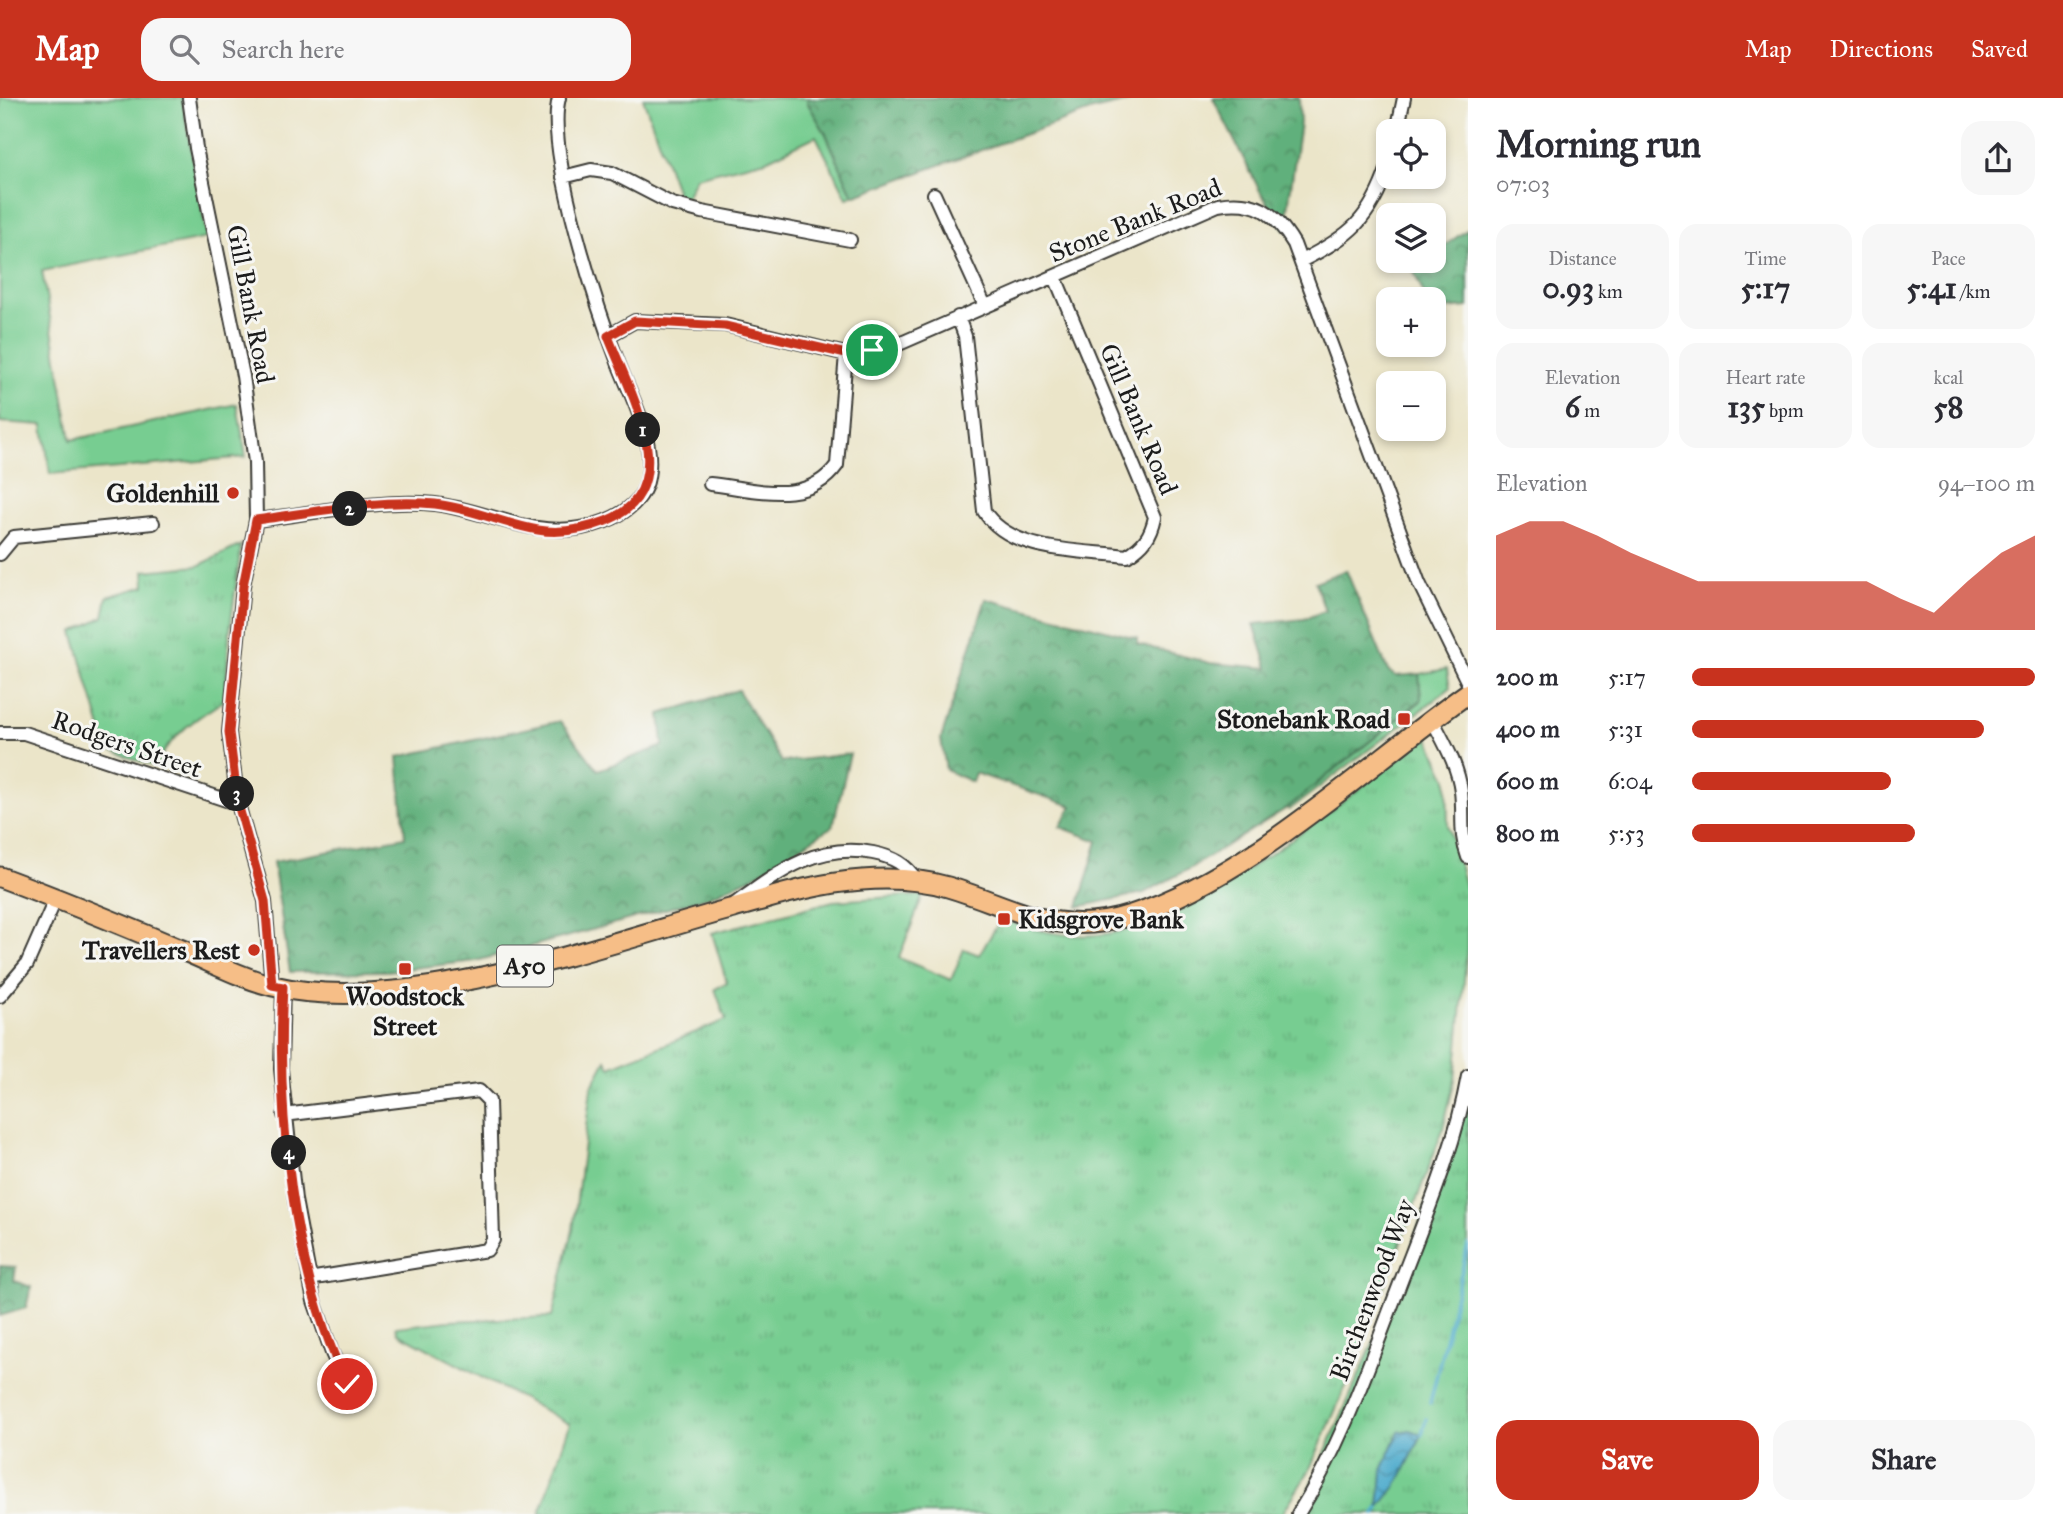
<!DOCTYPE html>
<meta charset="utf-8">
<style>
:root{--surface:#fff;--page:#f7f7f7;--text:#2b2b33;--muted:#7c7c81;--accent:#c8321e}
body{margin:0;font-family:"IM FELL Great Primer",serif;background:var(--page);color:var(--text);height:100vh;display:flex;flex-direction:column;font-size:26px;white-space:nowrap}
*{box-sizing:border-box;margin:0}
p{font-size:23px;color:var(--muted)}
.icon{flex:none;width:38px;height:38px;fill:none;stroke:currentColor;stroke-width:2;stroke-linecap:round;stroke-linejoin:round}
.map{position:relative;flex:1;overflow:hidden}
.side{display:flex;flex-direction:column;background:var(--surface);width:595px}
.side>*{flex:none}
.tools{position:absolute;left:1376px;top:21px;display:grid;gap:14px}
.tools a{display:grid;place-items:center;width:70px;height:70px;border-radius:14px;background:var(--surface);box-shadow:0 4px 10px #0003;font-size:35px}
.pin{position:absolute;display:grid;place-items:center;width:60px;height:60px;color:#fff;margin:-30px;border:4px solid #fff;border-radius:50%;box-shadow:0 2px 7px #0007}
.km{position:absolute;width:35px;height:35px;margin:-18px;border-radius:50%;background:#222;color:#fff;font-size:19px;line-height:35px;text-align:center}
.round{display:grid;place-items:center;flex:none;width:74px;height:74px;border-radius:21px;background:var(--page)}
.headline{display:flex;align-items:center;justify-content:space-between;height:119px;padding:0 28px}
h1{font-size:38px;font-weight:800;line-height:52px}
.figures{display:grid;grid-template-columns:repeat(3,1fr);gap:10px;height:119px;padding:7px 28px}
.figures div{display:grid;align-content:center;border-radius:18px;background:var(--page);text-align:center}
.figures b{font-size:30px;font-weight:800}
.figures small{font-size:19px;font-weight:400}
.figures p{font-size:19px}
.chart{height:196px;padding:14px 28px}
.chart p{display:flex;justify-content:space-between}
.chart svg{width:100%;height:126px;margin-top:7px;fill:var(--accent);opacity:.7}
.action{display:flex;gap:14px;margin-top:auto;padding:14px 28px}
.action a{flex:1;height:80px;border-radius:21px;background:var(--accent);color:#fff;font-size:28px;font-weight:800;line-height:80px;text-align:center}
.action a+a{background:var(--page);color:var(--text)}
ul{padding:0 28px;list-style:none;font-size:23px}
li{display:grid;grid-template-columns:112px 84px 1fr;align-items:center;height:52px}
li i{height:18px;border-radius:9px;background:var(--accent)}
header{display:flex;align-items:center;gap:42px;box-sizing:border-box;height:98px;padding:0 35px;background:var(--accent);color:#fff}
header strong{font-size:33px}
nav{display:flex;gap:38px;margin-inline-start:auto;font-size:24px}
.search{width:490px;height:63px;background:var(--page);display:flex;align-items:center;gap:18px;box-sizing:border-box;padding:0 24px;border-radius:21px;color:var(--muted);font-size:26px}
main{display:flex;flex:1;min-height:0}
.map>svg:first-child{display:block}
.grass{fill:#77cd91;stroke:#4a7456;stroke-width:2}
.forest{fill:url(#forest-crowns);stroke:#3e664c;stroke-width:2}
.park{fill:url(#park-tufts);stroke:#4a7456;stroke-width:2}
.water{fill:url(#water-waves);stroke:#366474;stroke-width:2}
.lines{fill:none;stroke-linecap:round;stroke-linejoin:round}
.stream{stroke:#4faccd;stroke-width:3.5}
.street-casing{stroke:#3b3a36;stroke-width:16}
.primary-casing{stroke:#3b3a36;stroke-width:23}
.street{stroke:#fff;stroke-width:12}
.primary{stroke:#f6be87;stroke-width:19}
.route-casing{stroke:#fff;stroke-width:14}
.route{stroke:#c8321e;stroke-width:9}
.poi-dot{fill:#c8321e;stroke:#f6f6f2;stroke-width:2.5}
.labels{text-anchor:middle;stroke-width:6;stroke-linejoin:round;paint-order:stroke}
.shield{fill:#f6f6f2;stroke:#5d5d5c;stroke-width:2}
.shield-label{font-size:24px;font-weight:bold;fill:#1c1c1c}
.street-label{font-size:26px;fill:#1c1c1c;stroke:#f6f6f2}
.poi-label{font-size:26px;font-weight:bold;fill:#1c1c1c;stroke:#f6f6f2;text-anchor:end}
</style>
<header>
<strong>Map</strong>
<div class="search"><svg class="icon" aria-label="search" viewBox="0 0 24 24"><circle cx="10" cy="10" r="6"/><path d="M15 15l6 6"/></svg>Search here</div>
<nav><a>Map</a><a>Directions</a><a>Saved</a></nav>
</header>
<main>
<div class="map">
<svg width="1468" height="1416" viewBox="0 0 1468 1416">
<defs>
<pattern id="forest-crowns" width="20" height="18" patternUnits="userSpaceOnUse" patternTransform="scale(1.75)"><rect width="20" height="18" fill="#61b07b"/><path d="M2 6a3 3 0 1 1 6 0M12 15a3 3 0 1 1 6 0" fill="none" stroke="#4f8e64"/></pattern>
<pattern id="park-tufts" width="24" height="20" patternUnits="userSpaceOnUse" patternTransform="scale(1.75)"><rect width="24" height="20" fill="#77cd91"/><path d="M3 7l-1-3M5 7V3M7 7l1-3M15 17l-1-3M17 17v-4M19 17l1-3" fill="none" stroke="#66af7c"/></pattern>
<pattern id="water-waves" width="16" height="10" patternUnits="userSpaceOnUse" patternTransform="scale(1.75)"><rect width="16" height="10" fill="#4faccd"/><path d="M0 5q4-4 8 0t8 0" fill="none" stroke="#418ba6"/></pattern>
</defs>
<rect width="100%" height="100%" fill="#f6f6f2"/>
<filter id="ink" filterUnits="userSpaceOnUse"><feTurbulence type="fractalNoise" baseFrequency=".0143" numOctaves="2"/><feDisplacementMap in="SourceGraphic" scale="14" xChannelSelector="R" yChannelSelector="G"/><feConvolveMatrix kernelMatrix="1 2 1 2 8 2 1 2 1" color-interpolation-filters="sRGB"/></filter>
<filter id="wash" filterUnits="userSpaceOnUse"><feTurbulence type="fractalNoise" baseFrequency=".00686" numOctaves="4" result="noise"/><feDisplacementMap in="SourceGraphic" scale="28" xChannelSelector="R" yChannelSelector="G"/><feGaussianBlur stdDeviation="1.57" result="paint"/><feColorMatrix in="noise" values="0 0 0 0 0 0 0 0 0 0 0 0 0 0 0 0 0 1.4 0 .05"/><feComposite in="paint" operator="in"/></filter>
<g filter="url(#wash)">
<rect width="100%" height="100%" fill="#ebe5c9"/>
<path class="grass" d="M0,0h182l25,140 -165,33 29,169 166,-36 9,53 -196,17 -7,-49 -43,-3z
M643,0h166l-2,4 19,32 27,62 -6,2 -31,-62 -50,24 -70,17 -15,30 -9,-3 4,-14z
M1447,571l3,19 -161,122 -2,-2 134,-107 -2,-27z"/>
<path class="forest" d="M809,0h335l-51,12 -240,86 -27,-62 -19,-32z
M1213,0h86l1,25 -15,107 -24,-37z
M1468,131v78l-35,3v-11h-7l-13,-29 12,-9h8v-7z
M1346,472l42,101 8,5 23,-2 2,26 -134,108 -98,61 -45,24 -66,14 20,-66 -38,-14 12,-21 -97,-33 -3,9 -26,-12 -5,-31 45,-140 151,39v6l73,19 58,5 -14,-44 50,-5 21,-8 -10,-29z
M738,592l44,72 68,-8 -17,72 -78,50 -50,22 -121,34 -108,29 -89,10 -97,1 -17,-110 132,-25 -7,-80 162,-36 38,49 65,-24 -3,-32z
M0,1168l16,1 -2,14 17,6 -5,21 -26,8z"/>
<path class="park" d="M241,447l-12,92 -4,63c-27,17 -58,37 -69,67l-49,-18 -34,-117 30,-15 4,-20 38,-11 -1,-15 54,-5z
M1428,638l19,43 1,46 20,71 -1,53 -12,130 -13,53 -90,240 -43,99 -27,43h-742l30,-90 -172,-91 -2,-6 53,-6 103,-4 21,-87 18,-142 15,-28 4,7 116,-47 -11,-31 12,-6 -15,-50 121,-32 90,-6 -24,63 52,22 13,-31 15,6 22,-36c36,11 67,21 105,15 95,-14 244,-139 322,-198z
M1468,978v438h-170l103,-234z"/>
<path class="water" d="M1410,1332l12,5 -25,50 -18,23 3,-38 17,-38z"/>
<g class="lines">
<path class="stream" d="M1430,1305l38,-158
M1422,1337l4,-16
M1375,1416l4,-6"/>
</g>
</g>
<g filter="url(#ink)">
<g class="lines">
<g class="street-casing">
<path id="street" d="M189,0l7,50 47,228 12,86 1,58 -13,66 -14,146 9,72 27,97 7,84
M1397,33l7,-33
M563,79l28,-7 21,3 60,31 30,8 148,28
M934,96l51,112
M1301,163c49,-25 69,-41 87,-94
M958,219l7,19 19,175c27,43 98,39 143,45 17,-11 24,-20 28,-39l-100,-240
M608,238l27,-15 90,4 121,29 53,-10 319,-139c38,-6 56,6 76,39l125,339 49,100
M710,386c46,5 97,23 127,-19l9,-111
M256,422c53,-6 127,-22 179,-16 50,6 95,33 146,24 27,-5 62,-20 67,-51 7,-38 -16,-78 -29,-112 -21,-55 -74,-214 -60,-267
M0,456l14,-17 139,-14
M1432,621c11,22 26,46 29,72 3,24 -2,43 7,66
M0,635h24l214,71
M736,805c43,-31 81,-61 137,-50 20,4 33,11 44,28
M283,889l-2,82 14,131 19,101 18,52 23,49
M0,898l27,-32 29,-66
M284,1017l195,-24 10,10 4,139 -6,10 -178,29
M1298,1416c44,-69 71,-150 100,-225 26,-69 57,-140 70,-213"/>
</g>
<g class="primary-casing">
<path id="primary" d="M0,779c59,22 118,46 177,71 31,12 63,30 96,38 131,31 328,-41 457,-77 43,-12 87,-26 132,-29 28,-2 58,-1 86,7 68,20 108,52 183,28 121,-39 234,-149 337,-222"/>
</g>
<use href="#street" class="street"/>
<use href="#primary" class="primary"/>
</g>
</g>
<g class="lines" filter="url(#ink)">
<g class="route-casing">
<path id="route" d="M347,1286c-55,-114 -71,-272 -64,-397l-11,-2 -7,-84 -27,-97 -9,-72 14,-146 13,-66c55,-7 123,-22 179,-16 36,4 68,20 103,26 22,4 47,-1 68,-9 81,-32 23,-130 2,-185l27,-15 90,5 121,28 26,-4"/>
</g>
<use href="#route" class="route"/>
</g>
<g class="poi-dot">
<circle cx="233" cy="395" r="7"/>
<rect x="1397" y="614" width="14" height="14" rx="3.5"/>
<rect x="997" y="814" width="14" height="14" rx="3.5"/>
<circle cx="254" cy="852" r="7"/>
<rect x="398" y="864" width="14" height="14" rx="3.5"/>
</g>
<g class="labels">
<rect class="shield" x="497" y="847.5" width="56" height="41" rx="5"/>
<g class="shield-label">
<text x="525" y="876">A50</text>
</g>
<g class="street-label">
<text transform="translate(1135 122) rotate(-22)" y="9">Stone Bank Road</text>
<text transform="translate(251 206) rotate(79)" y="9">Gill Bank Road</text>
<text transform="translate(1139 321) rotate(67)" y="9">Gill Bank Road</text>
<text transform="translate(127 646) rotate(19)" y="9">Rodgers Street</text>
<text transform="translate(1372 1192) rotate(-69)" y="9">Birchenwood Way</text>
</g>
<g class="poi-label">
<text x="219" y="404">Goldenhill</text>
<text x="1390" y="630">Stonebank Road</text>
<text x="1018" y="830" text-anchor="start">Kidsgrove Bank</text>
<text x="240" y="861">Travellers Rest</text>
<text x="405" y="907" text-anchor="middle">Woodstock<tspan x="405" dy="30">Street</tspan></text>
</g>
</g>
</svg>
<div class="tools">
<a><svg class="icon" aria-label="locate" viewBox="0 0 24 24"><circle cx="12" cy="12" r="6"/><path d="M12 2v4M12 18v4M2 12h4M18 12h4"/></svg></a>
<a><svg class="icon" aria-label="layers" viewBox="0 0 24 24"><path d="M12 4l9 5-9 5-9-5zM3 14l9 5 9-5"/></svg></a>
<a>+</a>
<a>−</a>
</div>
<div class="pin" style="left:872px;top:252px;background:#1e9e55"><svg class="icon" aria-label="arrive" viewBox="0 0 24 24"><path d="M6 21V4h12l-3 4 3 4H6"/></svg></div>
<div class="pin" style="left:347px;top:1286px;background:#d93025"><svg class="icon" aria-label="check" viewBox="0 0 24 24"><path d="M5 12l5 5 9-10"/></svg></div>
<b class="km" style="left:643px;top:332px">1</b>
<b class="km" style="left:350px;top:411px">2</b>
<b class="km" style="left:237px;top:696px">3</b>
<b class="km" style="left:289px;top:1055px">4</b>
</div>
<section class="side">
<div class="headline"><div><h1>Morning run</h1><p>07:03</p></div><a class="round"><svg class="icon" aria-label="share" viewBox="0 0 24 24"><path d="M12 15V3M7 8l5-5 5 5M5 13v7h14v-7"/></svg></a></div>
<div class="figures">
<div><p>Distance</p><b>0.93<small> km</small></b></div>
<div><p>Time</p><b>5:17</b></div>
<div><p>Pace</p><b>5:41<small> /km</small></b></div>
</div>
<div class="figures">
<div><p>Elevation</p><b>6<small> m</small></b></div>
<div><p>Heart rate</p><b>135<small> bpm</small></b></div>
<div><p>kcal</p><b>58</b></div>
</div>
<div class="chart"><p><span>Elevation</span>94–100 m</p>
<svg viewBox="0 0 160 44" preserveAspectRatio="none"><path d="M0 44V11L10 6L20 6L30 11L40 17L50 22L60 27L70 27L80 27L90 27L100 27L110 27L120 33L130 38L140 27L150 17L160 11V44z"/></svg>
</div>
<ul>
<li><b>200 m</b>5:17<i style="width:100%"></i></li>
<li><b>400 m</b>5:31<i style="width:85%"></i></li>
<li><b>600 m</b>6:04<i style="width:58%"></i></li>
<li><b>800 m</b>5:53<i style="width:65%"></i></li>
</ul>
<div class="action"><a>Save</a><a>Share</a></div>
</section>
</main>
